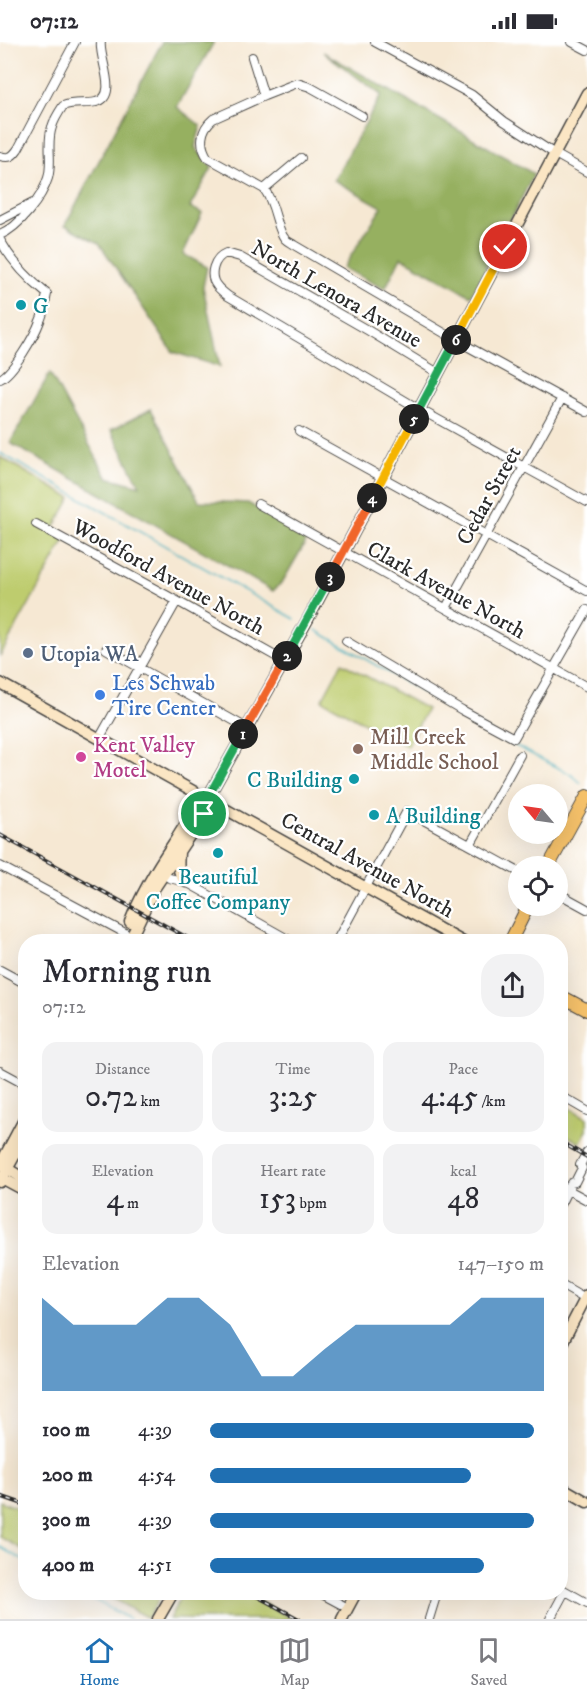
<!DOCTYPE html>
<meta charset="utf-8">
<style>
:root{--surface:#fff;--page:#f2f2f3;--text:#2b2b33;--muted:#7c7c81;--line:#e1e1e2;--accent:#1f6fb2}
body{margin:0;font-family:"IM FELL DW Pica",serif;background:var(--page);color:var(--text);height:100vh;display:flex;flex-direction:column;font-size:22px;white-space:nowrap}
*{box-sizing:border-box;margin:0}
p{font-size:20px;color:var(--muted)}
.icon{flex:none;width:33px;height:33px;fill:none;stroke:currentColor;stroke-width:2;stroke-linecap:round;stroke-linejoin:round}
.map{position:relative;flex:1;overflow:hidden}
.drawer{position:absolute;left:18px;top:892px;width:550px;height:666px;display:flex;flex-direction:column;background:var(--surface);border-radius:24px;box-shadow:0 6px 24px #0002}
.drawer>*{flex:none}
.needle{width:39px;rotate:299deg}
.fabs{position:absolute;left:508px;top:742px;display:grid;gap:12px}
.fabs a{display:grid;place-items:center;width:60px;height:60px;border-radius:50%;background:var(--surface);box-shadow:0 6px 24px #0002;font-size:30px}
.pin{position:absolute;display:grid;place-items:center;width:51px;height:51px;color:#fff;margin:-26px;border:3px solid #fff;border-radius:50%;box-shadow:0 2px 6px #0007}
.km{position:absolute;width:30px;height:30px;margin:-15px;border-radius:50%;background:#222;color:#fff;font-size:16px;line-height:30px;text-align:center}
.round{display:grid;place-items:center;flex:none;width:63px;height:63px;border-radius:24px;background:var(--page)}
.head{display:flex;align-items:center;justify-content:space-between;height:102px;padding:0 24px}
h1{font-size:33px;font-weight:600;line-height:45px}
.stats{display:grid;grid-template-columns:repeat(3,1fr);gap:9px;height:102px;padding:6px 24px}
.stats div{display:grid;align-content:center;border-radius:15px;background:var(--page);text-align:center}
.stats b{font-size:30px;font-weight:600}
.stats small{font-size:16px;font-weight:400}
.stats p{font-size:16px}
.chart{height:168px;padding:12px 24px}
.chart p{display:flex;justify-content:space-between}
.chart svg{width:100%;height:108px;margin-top:6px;fill:var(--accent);opacity:.7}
ul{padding:0 24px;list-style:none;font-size:20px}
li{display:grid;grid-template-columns:96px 72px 1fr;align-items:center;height:45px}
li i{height:15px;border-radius:8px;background:var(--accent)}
.status{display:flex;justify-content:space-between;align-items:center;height:42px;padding:0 30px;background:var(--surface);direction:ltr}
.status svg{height:16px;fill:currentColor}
.tab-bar{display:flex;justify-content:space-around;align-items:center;height:84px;border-top:2px solid var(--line);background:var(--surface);font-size:16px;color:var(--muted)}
.tab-bar a{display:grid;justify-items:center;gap:3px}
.tab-bar .active{color:var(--accent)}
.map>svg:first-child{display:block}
.green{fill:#becc6e;stroke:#747c4c;stroke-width:1.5}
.forest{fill:#96b061;stroke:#606e46;stroke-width:1.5}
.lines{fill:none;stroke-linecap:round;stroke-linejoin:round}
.stream{stroke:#3eacbb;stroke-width:1.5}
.street-casing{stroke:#494744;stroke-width:10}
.secondary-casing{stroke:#494744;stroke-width:13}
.primary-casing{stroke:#494744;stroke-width:14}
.street{stroke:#fff;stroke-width:8}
.secondary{stroke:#fbe6c4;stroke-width:10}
.primary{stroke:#f5c16b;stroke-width:12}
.rail-casing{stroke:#2b2b2b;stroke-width:4}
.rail{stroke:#fff;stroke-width:1.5;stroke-dasharray:4.5;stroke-linecap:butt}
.split-1-casing{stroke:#fff;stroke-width:12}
.split-2-casing{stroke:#fff;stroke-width:12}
.split-3-casing{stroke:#fff;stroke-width:12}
.split-4-casing{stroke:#fff;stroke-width:12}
.split-5-casing{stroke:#fff;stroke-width:12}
.split-6-casing{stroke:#fff;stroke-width:12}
.split-7-casing{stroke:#fff;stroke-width:12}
.split-1{stroke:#22a559;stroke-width:8}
.split-2{stroke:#f0652b;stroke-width:8}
.split-3{stroke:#22a559;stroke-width:8}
.split-4{stroke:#f0652b;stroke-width:8}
.split-5{stroke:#f5b400;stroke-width:8}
.split-6{stroke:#22a559;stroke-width:8}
.split-7{stroke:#f5b400;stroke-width:8}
.culture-dot{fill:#0f9aa8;stroke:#fff;stroke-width:2}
.service-dot{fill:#5c6f8a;stroke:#fff;stroke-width:2}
.shop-dot{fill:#3f7fe0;stroke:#fff;stroke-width:2}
.education-dot{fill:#8d6e63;stroke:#fff;stroke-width:2}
.hotel-dot{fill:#d1479c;stroke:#fff;stroke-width:2}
.labels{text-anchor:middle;stroke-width:4.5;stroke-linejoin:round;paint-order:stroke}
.street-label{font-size:22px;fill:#2b2b2b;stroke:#fff}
.culture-label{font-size:22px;fill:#0d838f;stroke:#fff;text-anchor:start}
.service-label{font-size:22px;fill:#4e5e75;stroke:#fff;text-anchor:start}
.shop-label{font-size:22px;fill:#366cbe;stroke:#fff;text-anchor:start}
.education-label{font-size:22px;fill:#785e54;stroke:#fff;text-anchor:start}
.hotel-label{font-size:22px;fill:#b23c85;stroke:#fff;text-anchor:start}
</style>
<div class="status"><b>07:12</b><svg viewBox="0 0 49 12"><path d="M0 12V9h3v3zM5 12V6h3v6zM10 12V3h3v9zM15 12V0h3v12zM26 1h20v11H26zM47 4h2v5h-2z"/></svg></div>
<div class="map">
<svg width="587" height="1577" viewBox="0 0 587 1577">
<rect width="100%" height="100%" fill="#fff"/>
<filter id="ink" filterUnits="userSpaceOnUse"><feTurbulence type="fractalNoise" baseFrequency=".0167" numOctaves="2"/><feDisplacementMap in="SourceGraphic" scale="12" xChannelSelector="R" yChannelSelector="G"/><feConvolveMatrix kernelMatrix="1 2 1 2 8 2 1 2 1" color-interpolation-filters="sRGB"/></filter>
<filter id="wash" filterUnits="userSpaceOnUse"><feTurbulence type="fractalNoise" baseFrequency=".008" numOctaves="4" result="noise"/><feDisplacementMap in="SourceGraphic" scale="24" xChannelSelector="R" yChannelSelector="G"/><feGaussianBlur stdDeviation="1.35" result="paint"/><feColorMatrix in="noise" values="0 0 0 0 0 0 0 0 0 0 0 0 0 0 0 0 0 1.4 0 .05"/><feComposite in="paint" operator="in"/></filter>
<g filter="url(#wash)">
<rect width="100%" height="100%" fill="#f6e8d3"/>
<path class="green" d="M0,415l71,41 -17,30 13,8 -67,120z
M342,621l85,46 -20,37 -85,-46z
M561,1061l26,15v12l-7,13 -19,-11z
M0,1459l25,10v40l-25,-14z
M102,1551h60l-14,25z
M183,1551h61l49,26h-124z"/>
<path class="forest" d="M162,0h52l-37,65 24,19 -6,21 17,21 -22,39 12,6 -19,41 24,13 -4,20 17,80 -47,-15 -74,-109 -34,-18z
M323,10l211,122 -63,122 -70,-39 -16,32 -42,-21 39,-61 -48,-27 47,-85z
M50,331l57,104 33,9 -29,-56 40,-21 48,92 49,2 60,35 -25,43 -10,10 -263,-148z"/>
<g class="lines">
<path class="stream" d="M0,411l295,166
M316,588l179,105 77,40 9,8
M0,1505l26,15
M82,1551l47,26"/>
</g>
</g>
<g filter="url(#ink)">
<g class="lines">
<g class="street-casing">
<path id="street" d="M375,0l97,53 32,26 51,33 32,18
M572,0l15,8
M252,15l12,39
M362,74l-52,-29 -13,-4 -33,13 -51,23c-13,11 -14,26 -5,39l56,31c12,15 12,40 21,50 3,3 6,4 9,6l162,95 131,72
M0,114c10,3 13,0 18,-7l57,-107
M264,147l37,-31
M0,178l33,-17
M0,193c19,-8 42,-37 48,-57 5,-16 -2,-35 4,-51 2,-7 7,-15 11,-21 12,-5 21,-1 33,-4 24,-5 2,-45 5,-60
M0,198c12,22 27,38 47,54 -2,9 -3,19 -7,27 -5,14 -27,52 -40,58
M438,331l-69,-42 -129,-74 -14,-4c-12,5 -18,22 -9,33 3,4 7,7 11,10l191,113 168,93
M299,389l288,160
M258,462l329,183
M36,482l141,77 107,60
M446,566l116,-210
M346,599l116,69 52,28 73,-128
M106,607l141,79
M99,697l78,-138
M470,803l50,-90
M0,824l125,67
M164,832l5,4 17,4 107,60
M558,851l29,16
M336,900l71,-131 112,61
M0,928l26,14
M0,1029l26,14
M561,1054l26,15
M561,1144l26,14
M561,1161l10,-20 4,-1 7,-14 -2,-3 7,-13
M561,1243l26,15
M562,1547l25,14
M320,1551l28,15
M429,1577l8,-26
M550,1577l15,-28"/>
</g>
<g class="secondary-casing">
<path id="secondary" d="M0,641l463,259
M179,811c-1,12 -2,20 7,29
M130,880c11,-28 26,-53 43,-78 10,-16 19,-32 34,-45
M129,900l25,-53 50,-75 3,-15 101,-180 279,-526
M0,1123l26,-49
M3,1124l23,14
M0,1135l26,14
M0,1140l26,-47
M561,1303l26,-50
M561,1445l26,15
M158,1577l15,-26
M342,1577l14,-26"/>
</g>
<g class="primary-casing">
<path id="primary" d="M548,825l39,-71
M510,900l18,-36
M561,954l26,14"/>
</g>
<use href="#street" class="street"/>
<use href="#secondary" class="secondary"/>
<use href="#primary" class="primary"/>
<g class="rail-casing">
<path id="rail" d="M0,793l195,107
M561,1100l26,15
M0,1454l26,9
M251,1551l48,26"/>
</g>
<use href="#rail" class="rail"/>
</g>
</g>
<g class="lines" filter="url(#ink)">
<g class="split-1-casing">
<path id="split-1" d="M204,772l3,-15 36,-65"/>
</g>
<g class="split-2-casing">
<path id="split-2" d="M243,692l44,-78"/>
</g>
<g class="split-3-casing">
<path id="split-3" d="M287,614l43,-79"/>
</g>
<g class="split-4-casing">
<path id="split-4" d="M330,535l42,-79"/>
</g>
<g class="split-5-casing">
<path id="split-5" d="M372,456l42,-79"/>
</g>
<g class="split-6-casing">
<path id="split-6" d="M414,377l42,-79"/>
</g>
<g class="split-7-casing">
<path id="split-7" d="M456,298l49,-93"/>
</g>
<use href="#split-1" class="split-1"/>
<use href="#split-2" class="split-2"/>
<use href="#split-3" class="split-3"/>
<use href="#split-4" class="split-4"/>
<use href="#split-5" class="split-5"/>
<use href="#split-6" class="split-6"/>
<use href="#split-7" class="split-7"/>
</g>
<g class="culture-dot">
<circle cx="21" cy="263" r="6"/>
<circle cx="354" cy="737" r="6"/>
<circle cx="374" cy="773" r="6"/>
<circle cx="218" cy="811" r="6"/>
</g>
<circle class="service-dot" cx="28" cy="611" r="6"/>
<circle class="shop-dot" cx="100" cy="653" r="6"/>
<circle class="education-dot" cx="358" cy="707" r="6"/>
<circle class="hotel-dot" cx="81" cy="715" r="6"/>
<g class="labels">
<g class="street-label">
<text transform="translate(337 251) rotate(30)" y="8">North Lenora Avenue</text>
<text transform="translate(488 453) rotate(-61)" y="8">Cedar Street</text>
<text transform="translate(169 534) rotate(29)" y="8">Woodford Avenue North</text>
<text transform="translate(447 547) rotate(29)" y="8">Clark Avenue North</text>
<text transform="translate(368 822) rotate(29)" y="8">Central Avenue North</text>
</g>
<g class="culture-label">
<text x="33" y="271">G</text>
<text x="342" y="745" text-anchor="end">C Building</text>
<text x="386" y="781">A Building</text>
<text x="218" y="842" text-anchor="middle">Beautiful<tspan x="218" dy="25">Coffee Company</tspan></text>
</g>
<g class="service-label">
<text x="40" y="619">Utopia WA</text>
</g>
<g class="shop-label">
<text x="112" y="648">Les Schwab<tspan x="112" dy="25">Tire Center</tspan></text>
</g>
<g class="education-label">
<text x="370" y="702">Mill Creek<tspan x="370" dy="25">Middle School</tspan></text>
</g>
<g class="hotel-label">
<text x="93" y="710">Kent Valley<tspan x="93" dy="25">Motel</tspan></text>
</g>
</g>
</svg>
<div class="fabs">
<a><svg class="needle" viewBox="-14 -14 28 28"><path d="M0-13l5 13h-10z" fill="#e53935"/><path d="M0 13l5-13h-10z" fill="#7c7c81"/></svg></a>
<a><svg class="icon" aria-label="locate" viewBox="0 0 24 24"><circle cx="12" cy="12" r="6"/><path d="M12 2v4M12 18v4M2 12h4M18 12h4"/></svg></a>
</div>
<div class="pin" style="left:204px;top:772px;background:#1e9e55"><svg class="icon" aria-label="arrive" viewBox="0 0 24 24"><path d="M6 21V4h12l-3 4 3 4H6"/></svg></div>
<div class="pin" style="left:505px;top:205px;background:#d93025"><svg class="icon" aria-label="check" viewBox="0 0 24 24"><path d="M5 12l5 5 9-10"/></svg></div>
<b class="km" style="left:243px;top:692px">1</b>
<b class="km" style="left:287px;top:614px">2</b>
<b class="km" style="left:330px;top:535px">3</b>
<b class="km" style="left:372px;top:456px">4</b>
<b class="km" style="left:414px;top:377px">5</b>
<b class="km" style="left:456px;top:298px">6</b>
<section class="drawer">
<div class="head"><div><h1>Morning run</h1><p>07:12</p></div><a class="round"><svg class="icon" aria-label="share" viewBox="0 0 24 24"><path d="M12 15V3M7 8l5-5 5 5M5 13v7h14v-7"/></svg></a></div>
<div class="stats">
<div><p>Distance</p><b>0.72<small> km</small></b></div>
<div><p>Time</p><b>3:25</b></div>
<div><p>Pace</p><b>4:45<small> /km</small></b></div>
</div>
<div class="stats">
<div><p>Elevation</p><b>4<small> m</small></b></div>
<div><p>Heart rate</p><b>153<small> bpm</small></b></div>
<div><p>kcal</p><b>48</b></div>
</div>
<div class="chart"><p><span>Elevation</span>147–150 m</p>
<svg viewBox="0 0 160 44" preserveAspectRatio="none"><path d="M0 44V6L10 17L20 17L30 17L40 6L50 6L60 17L70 38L80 38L90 27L100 17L110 17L120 17L130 17L140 6L150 6L160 6V44z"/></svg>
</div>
<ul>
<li><b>100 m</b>4:39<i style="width:97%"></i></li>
<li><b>200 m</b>4:54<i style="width:78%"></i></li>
<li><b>300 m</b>4:39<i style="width:97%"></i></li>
<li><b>400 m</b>4:51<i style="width:82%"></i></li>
</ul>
</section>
</div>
<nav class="tab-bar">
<a class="active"><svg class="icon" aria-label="home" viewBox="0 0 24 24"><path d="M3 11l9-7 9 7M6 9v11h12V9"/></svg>Home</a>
<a><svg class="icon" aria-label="map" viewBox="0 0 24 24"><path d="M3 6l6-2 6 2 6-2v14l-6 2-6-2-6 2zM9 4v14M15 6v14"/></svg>Map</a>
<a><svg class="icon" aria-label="saved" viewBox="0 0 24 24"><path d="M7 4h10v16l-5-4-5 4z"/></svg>Saved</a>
</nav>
